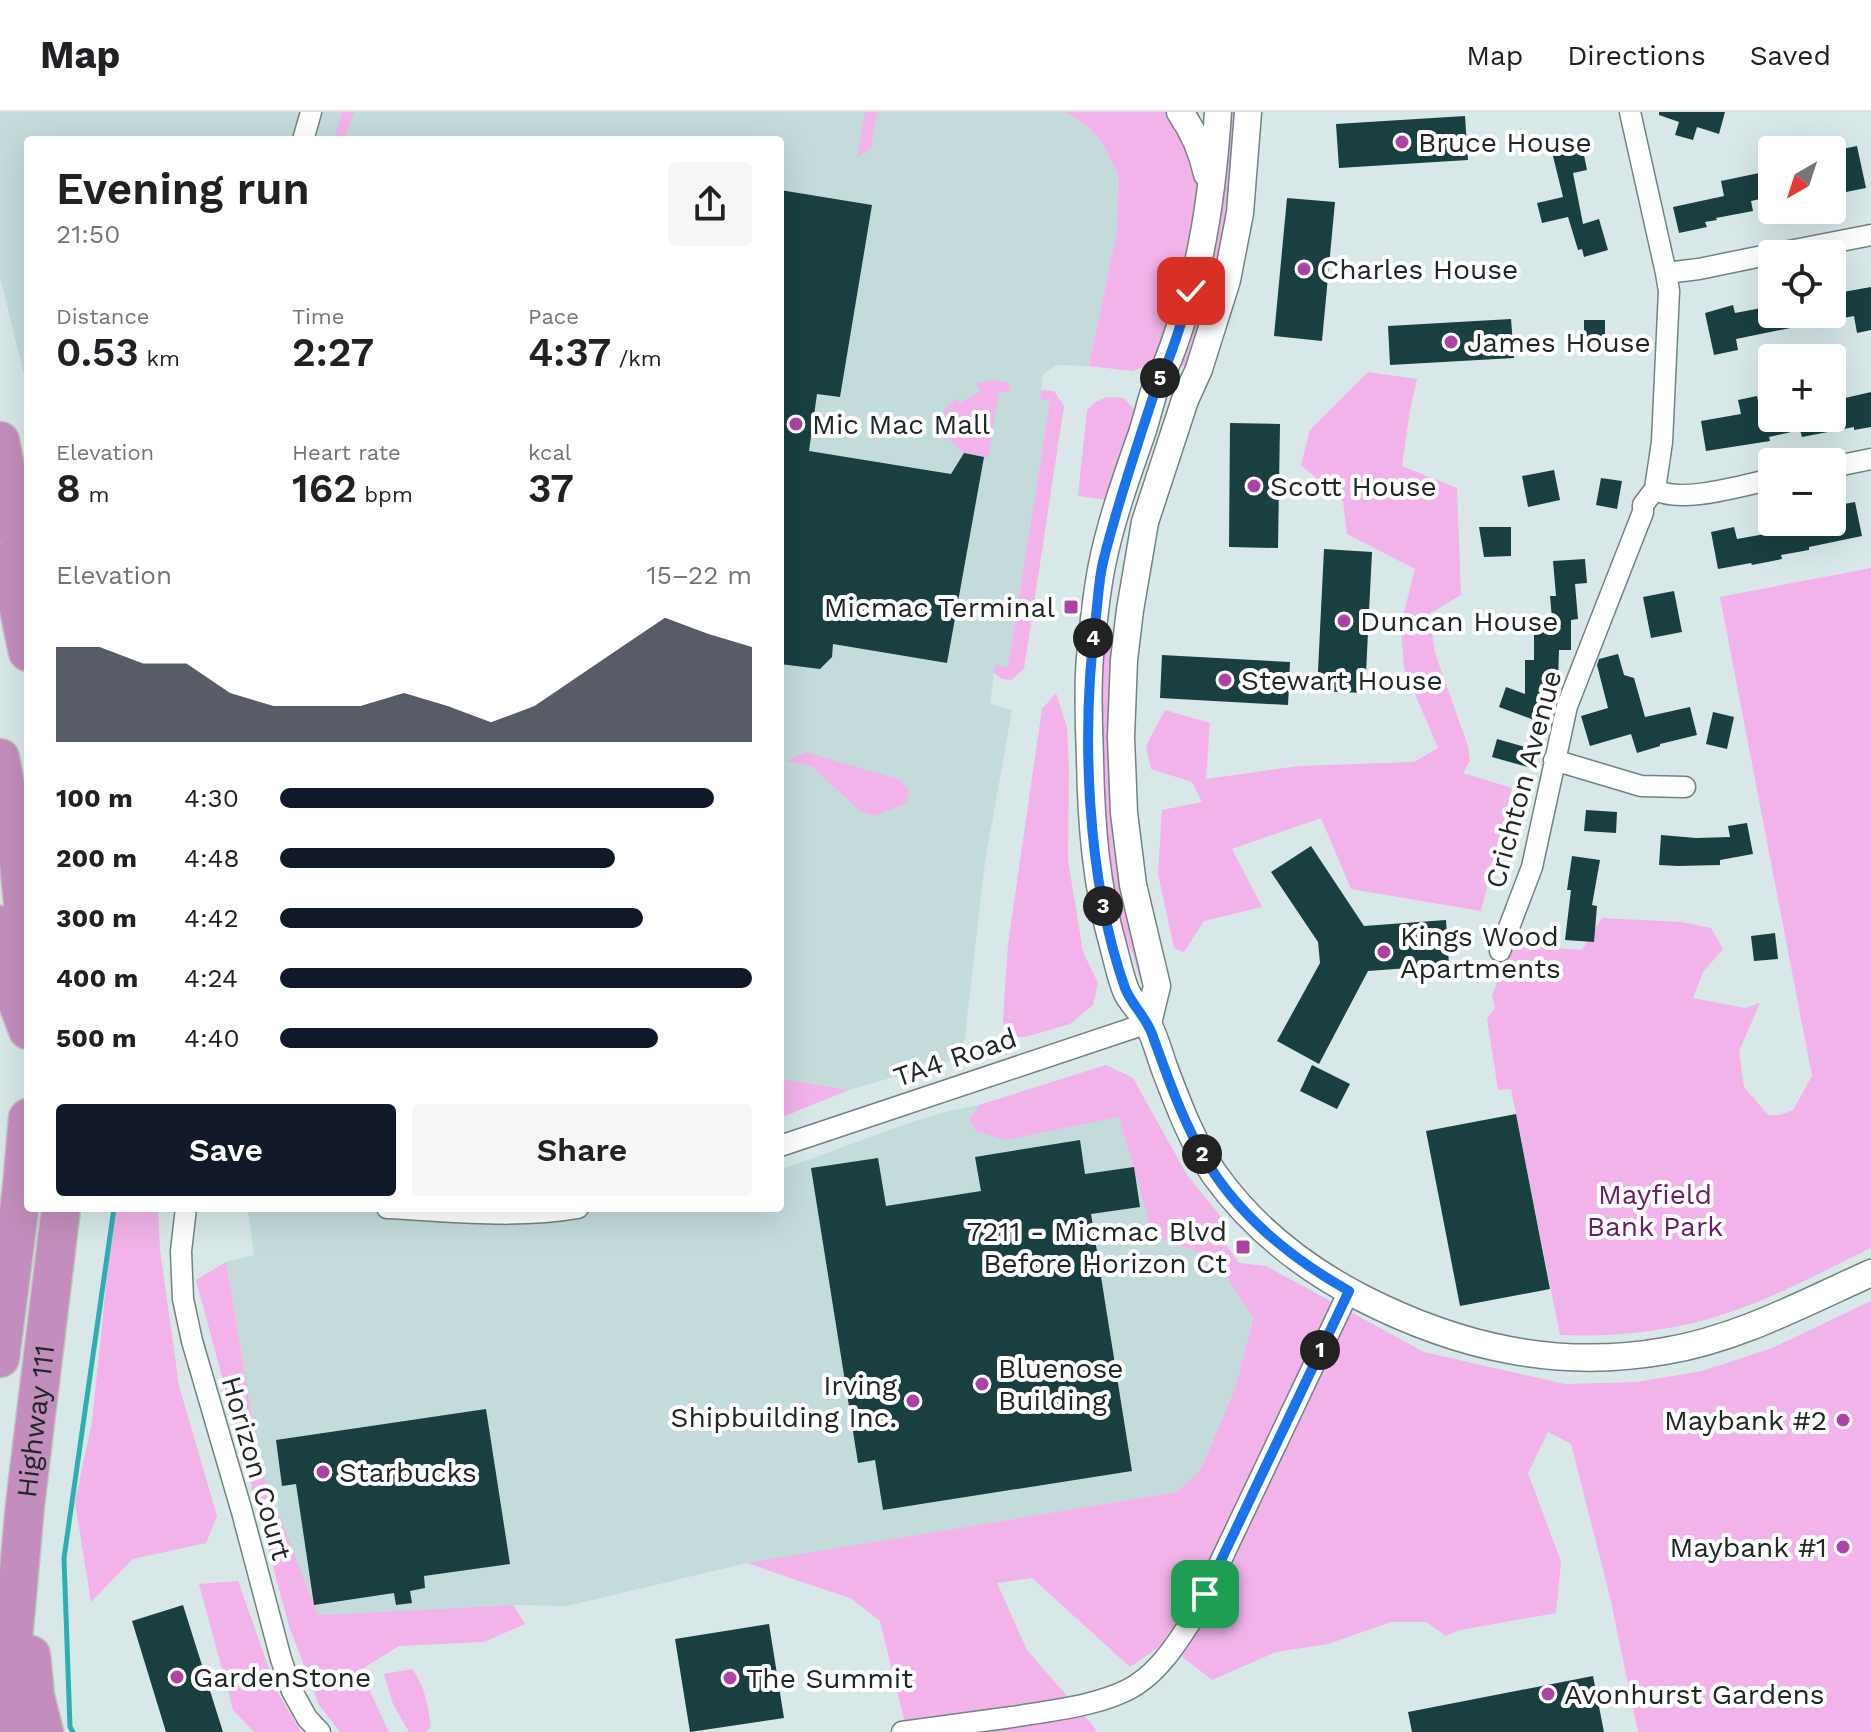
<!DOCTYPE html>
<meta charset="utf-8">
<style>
:root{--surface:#fff;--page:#f6f6f6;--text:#202124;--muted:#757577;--line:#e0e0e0;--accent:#111827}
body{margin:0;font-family:"Work Sans",sans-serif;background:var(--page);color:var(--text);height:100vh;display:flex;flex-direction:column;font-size:30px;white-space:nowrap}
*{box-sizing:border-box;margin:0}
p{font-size:26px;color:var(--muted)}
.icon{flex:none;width:44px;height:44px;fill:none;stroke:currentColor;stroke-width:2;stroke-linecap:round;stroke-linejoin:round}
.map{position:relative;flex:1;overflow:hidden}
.drawer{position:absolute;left:24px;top:24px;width:760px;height:1076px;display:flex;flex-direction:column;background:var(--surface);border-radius:8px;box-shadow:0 8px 32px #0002}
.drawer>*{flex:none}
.needle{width:52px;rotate:219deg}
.fabs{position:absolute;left:1758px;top:24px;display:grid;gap:16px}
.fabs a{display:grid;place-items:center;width:88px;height:88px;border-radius:8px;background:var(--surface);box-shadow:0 8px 32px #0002;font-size:40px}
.pin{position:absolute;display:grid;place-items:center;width:68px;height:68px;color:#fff;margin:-34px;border-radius:16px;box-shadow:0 4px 12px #0006}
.km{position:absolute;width:40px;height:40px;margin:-20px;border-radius:50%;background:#222;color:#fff;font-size:22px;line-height:40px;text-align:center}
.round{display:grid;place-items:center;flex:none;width:84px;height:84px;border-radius:8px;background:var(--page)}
.summary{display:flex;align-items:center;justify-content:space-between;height:136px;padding:0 32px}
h1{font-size:44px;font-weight:600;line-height:60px}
.stats{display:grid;grid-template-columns:repeat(3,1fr);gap:12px;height:136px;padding:8px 32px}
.stats div{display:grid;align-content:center}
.stats b{font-size:40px;font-weight:600}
.stats small{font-size:22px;font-weight:400}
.stats p{font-size:22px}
.chart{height:224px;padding:16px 32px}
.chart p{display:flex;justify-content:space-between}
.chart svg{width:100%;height:144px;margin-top:8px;fill:var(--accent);opacity:.7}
.cta{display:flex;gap:16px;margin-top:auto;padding:16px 32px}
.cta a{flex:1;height:92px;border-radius:8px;background:var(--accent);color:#fff;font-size:32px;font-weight:600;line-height:92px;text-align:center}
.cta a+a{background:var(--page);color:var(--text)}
ul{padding:0 32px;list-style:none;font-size:26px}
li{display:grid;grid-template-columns:128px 96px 1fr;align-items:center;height:60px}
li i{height:20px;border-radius:10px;background:var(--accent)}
header{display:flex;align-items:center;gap:48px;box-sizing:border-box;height:112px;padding:0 40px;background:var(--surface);border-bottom:2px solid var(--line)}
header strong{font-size:38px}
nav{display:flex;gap:44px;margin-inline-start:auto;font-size:28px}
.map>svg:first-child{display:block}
.built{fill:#c3dbdb}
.green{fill:#f1b3e9}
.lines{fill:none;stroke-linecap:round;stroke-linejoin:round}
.stream{stroke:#2dafb2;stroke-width:5}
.building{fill:#193f40}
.minor-casing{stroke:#738282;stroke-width:23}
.tertiary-casing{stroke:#738282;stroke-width:29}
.motorway-casing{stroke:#c1c2c2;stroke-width:41}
.minor{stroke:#fff;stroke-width:20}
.tertiary{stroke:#fff;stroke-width:26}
.motorway{stroke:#c38ebd;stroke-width:38}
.route-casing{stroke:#fff;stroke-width:16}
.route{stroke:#1a73e8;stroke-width:10}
.poi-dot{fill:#ac42a4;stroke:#fff;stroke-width:3}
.labels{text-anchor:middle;stroke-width:8;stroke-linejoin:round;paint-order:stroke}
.poi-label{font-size:28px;fill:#212626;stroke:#fff;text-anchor:start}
.street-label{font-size:28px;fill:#212626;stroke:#fff}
.park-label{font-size:28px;fill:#6a1f65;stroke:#fff}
</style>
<header>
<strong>Map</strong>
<nav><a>Map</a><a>Directions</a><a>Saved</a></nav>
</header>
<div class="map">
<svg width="1871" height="1620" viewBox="0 0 1871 1620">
<rect width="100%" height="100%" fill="#d8e8e8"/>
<path class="built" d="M0,0h1061l6,1 21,13 15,18 16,32 -2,55 -28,135 -33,-1 -13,9 -3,25 10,2 -42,267 -13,-2 -5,38 22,6 -27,152 -21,182 -12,16 -103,30 -69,-11v-939h-752v251l-28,-114z
M979,993l-9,14 36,21 113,-23 34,118 62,23 38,59 -18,72 -35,82 -22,21 -431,71 -180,43 -54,-1 -195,10 -57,-147 -35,-206 28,-7 -6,-45 -60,-2h592v-38l123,-45 45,-14z"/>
<path class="green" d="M342,0h12l-10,28h-10z
M865,0h12l-6,36 -14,10z
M1061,0h110l26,52 1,30 -23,107 -19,56 -12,10 -12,4 -43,-5 28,-135 2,-55 -16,-32 -15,-18 -21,-13z
M1225,0h11l-2,61 -17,107 -28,88 -12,-4z
M1368,260l49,7 -7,31 -8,56 55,22 4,107 -32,19 6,39 33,93 2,15 -7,12 49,15 -31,123 -130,-22 -30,-71 -89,31 30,58 -58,14 -20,31 -10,-4 -16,-74 4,-64 40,-8 -10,-20 -41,-13 -5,-23 19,-36 45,13 -4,56 93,-13 115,-4 24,-14 -34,-80 -3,-44 14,-55 -68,-35 -4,-32 -42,-37 9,-35z
M992,268l14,2 4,5v5h-11l-11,66 -24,-5 -18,-17 -2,-26 12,-12 4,5 20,-11 -4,-9z
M1041,278l13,1 10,15 -40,263 -13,11 -9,-1 -8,-6 1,-8 13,2 42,-266 -10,-2z
M1107,285l17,1 10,11 2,11 -28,80 -30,-4 9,-86 8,-8z
M1871,456v680c-48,23 -96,50 -147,66 -54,18 -108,23 -164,21l-49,-246 -13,1 -11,-72 8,-10 -3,-13 20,-51 70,6 20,-32 80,4 29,6 12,21 -20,23 -10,26 52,10 15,-5 -21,48 5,36 24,28h12l13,-5 19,-34 -92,-479z
M1106,519h10l30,350 -5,2 -8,-28 -14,-33 -10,-50 -9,-91 2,-118z
M1056,581l11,34 2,41 -1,92 15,92 15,31 -5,22 -23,19 -45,13h-20l-2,-18 5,-75 34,-235z
M806,640l94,28 9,11 -2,12 -33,13 -14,-5 -48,-45 -26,-5z
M1106,953l27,13 54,97 41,50 -1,21 12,17 27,3 158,86 141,32 72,-2 65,-11 70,-23 99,-47v431h-233l-28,-135 -39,-153 -23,-12 -20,41 33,89 -5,51 -96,17 -14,6 -20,-14h-35l-63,22 -52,8 -64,28 -47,-37 -35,24 -98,-89 -35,5 30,67 67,77 2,5h-189l-27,-111 -28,-22 -105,-36 430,-71 23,-21 35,-82 18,-71 -38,-60 -62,-22 -34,-119 -113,23 -30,-9 -6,-12 9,-14z
M780,967l69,11 -69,28z
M114,1096h44l2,42 19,136 38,130 -11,27 -73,16 -42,43 -16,-100 17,-80z
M226,1150l35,206 57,147 195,-10 12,19 -41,18 -85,4 -39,24 29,62h-49l-21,-27 -30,-79 -93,-346z
M238,1469l39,110 24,41h-47l-21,-22 -34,-126z
M412,1557c13,17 16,37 19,58l-6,5h-16l-16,-28 -9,-30z"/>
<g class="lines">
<path class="stream" d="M73,1620l-3,-5 -6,-169 50,-350"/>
</g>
<path class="building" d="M1659,0h66l-6,22 -22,-7 -4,13 -18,-5 4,-13 -20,-7z
M1465,4l3,44 -129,8 -3,-44z
M1582,33l5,25 -14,3 10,51 16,-5 9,31 -24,7 -2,-8 -4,1 -10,-33 -26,6 -5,-20 26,-6 -11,-45z
M1857,34l9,42 -25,5 -1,-5 -8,1v-38z
M1764,60l5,25 -18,4 2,10 -37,7 1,2 -12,2 2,5 -28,6 -6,-26 51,-11 -3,-15z
M780,78l92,15 -32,192 -23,-3 -8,57 142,23 13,-21 20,4 -37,206 -114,-19 -1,13 -12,12 -40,-5z
M1287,86l48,4 -13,139 -48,-5z
M1871,175v43l-14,3 -3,-17 -22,4v-26z
M1733,193l2,8 37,-7v8h53v7l-89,18 2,11 -24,5 -9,-42z
M1511,207l3,39 -124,7 -2,-39z
M1584,208h21v23h-21z
M1871,280v35l-17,3v-3l-52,10 -2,-7 -31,7 1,4 -64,10 -5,-30 40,-7 -3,-14 19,-4 2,9 13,-2v15h60v-17z
M1230,311l50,1 -2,124 -49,-1z
M1554,358l6,30 -32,7 -6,-31z
M1601,366l21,3 -5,28 -21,-4z
M1855,390l7,34 -53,11v3l-28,5 1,4 -30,6 -1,-2 -33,6 -7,-37 23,-5 3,12 28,-5 -1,-4 46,-8h22v-3l4,-1 -2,-12z
M1479,415h32v29l-27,1z
M1324,437l48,3 -7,141 -48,-2z
M1585,447l2,24 -12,1 3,35 -7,1v30h-12l-1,31 -7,-1 -14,41 -38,-14 7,-20 19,7v-34h9v-31l19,1 -3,-34h6l-3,-35z
M1674,479l8,41 -31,6 -8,-41z
M1618,542l6,21 10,3 11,39 45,-10 7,28 -37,9v2l-23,7 -6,-19 -41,12 -9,-30 27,-8 -11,-43 2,-6z
M1162,543l128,7 -2,43 -128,-7z
M1713,600l21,5 -7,32 -21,-5z
M1497,627l39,11 -5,18 -39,-11z
M1586,698l31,2 -1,21 -32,-2z
M1747,711l6,31 -33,6v5l-42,1 -19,-1 2,-30 35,3 34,-1 -2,-11z
M1311,734l53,80 82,-6 3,45 -81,6 -49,93 -42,-23 43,-78 -2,-21 -47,-70z
M1572,744l28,4 -8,45 5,1 -3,36 -29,-2 6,-50h-4z
M1775,821l3,26 -24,2 -3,-25z
M1312,953l38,19 -13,25 -37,-18z
M1516,1002l34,175 -90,17 -34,-175z
M1080,1028l5,34 49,-7 6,40 -49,7 41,257 -249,39 -8,-50 -17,3 -47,-295 67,-10 8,48 95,-15 -6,-34z
M486,1297l24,155 -86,12 1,12 -15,3 2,12 -16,2 -2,-12 -80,12 -18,-121 -14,2 -6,-46z
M183,1493l40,127h-57l-34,-111z
M769,1512l15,94 -94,14 -15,-93z
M1593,1564l11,56h-192l-4,-20z"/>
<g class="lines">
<g class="minor-casing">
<path id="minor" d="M303,28l8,-28
M1774,142l97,-19
M1666,161l33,-4 73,-15
M1832,355l39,-8
M1655,377c23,16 89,-4 117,-10
M1554,648l87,26 44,1
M1500,839l32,-84 35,-161 76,-194v-7l12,-16 7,-47 7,-151 -3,-18 -36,-161
M780,1034l368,-123
M186,1096l-5,43 1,25 1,23 9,42 50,171 39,147 11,32 15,27 13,14
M387,1096c63,3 128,11 191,0
M902,1620c37,-5 73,-10 110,-15 37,-6 93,-12 124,-32 26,-17 43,-45 59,-70l154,-324"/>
</g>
<g class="tertiary-casing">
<path id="tertiary" d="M1180,0c14,20 22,39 27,62
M1218,0c-4,61 -11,123 -28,182 -6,20 -12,41 -20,61 -4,12 -10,22 -15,34 -5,14 -8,29 -13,44 -15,43 -31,87 -40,132 -6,29 -9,63 -12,92 -3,33 -1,68 0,101 1,65 6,129 24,191 4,15 7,31 13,44 6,11 16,20 21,31 7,13 11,29 16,43 14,37 28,75 51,108 38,53 89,93 147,123 96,49 195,72 303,53 73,-12 139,-48 206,-78
M1148,911l9,-37 -24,-101 -9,-72 -3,-76 3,-77 6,-50 15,-88 40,-122 14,-31 28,-89 13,-67 8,-101"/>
</g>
<g class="motorway-casing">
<g id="motorway">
<path d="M0,329l28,144"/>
<path d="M9,449l19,91"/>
<path d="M0,646l18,94 10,100"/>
<path d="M0,813l4,42 24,63"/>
<path d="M0,1246l22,-170 6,-70"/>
<path d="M31,1543l4,41 9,36"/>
<path id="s1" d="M11,1620v-70l14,-157 36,-297"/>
</g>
</g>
<use href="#minor" class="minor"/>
<use href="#tertiary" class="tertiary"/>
<use href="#motorway" class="motorway"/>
</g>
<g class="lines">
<g class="route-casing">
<path id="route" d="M1191,179c-7,23 -14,47 -23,70 -4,11 -11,21 -14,33 -18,55 -37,111 -51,168 -4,17 -5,36 -7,54 -15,114 -10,262 29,372 6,16 21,29 27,46 14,38 27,77 46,112 33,64 89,110 151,145l-144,303"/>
</g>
<use href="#route" class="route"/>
</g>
<g class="poi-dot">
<circle cx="1402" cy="30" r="8"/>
<circle cx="1304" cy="157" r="8"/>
<circle cx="1451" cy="230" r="8"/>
<circle cx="796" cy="312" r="8"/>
<circle cx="1254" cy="374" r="8"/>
<rect x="1063" y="487" width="16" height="16" rx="4"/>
<circle cx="1344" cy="509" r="8"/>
<circle cx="1225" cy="568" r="8"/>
<circle cx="1384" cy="840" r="8"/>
<rect x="1235" y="1127" width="16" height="16" rx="4"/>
<circle cx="982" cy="1272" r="8"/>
<circle cx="913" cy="1289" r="8"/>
<circle cx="1843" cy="1308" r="8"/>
<circle cx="323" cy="1360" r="8"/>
<circle cx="1843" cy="1435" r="8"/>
<circle cx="177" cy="1565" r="8"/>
<circle cx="730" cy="1566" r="8"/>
<circle cx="1548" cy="1582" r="8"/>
</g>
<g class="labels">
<g class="poi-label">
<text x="1418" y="40">Bruce House</text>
<text x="1320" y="167">Charles House</text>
<text x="1467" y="240">James House</text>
<text x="812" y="322">Mic Mac Mall</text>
<text x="1270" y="384">Scott House</text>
<text x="1055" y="505" text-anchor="end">Micmac Terminal</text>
<text x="1360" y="519">Duncan House</text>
<text x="1241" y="578">Stewart House</text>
<text x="1400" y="834">Kings Wood<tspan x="1400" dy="32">Apartments</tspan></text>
<text x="1227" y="1129" text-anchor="end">7211 - Micmac Blvd<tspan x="1227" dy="32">Before Horizon Ct</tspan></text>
<text x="998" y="1266">Bluenose<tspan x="998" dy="32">Building</tspan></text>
<text x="897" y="1283" text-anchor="end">Irving<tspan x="897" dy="32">Shipbuilding Inc.</tspan></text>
<text x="1827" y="1318" text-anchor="end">Maybank #2</text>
<text x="339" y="1370">Starbucks</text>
<text x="1827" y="1445" text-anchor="end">Maybank #1</text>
<text x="193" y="1575">GardenStone</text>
<text x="746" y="1576">The Summit</text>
<text x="1564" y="1592">Avonhurst Gardens</text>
</g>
<g class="street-label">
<text transform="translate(1523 667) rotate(-75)" y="10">Crichton Avenue</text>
<text transform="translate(955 945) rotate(-19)" y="10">TA4 Road</text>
<text dy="10" stroke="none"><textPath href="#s1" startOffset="312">Highway 111</textPath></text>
<text transform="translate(257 1356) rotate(74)" y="10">Horizon Court</text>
</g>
<g class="park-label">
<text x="1655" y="1092">Mayfield<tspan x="1655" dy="32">Bank Park</tspan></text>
</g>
</g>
</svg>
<div class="fabs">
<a><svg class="needle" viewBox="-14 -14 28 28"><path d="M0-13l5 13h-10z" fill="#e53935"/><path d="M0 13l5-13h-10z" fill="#757577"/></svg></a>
<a><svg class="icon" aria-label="locate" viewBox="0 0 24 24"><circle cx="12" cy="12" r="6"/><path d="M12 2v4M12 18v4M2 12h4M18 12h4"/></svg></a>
<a>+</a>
<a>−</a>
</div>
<div class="pin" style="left:1205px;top:1482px;background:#1e9e55"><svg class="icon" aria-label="arrive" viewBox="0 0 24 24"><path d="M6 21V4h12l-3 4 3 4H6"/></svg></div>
<div class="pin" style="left:1191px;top:179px;background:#d93025"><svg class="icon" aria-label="check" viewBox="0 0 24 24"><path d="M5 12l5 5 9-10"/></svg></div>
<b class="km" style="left:1320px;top:1238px">1</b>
<b class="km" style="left:1202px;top:1042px">2</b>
<b class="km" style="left:1103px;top:794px">3</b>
<b class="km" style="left:1093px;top:526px">4</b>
<b class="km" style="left:1160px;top:266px">5</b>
<section class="drawer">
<div class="summary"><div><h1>Evening run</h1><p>21:50</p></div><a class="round"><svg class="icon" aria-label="share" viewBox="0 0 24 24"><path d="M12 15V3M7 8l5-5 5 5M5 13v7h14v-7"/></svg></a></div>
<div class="stats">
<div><p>Distance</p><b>0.53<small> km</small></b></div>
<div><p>Time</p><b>2:27</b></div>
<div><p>Pace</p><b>4:37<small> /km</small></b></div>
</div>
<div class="stats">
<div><p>Elevation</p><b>8<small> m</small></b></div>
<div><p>Heart rate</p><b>162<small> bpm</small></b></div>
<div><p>kcal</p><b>37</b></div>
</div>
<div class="chart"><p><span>Elevation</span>15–22 m</p>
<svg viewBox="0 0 160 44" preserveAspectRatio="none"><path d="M0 44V15L10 15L20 20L30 20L40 29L50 33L60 33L70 33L80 29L90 33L100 38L110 33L120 24L130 15L140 6L150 11L160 15V44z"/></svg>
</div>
<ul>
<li><b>100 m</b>4:30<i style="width:92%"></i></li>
<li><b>200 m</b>4:48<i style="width:71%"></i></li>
<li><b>300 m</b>4:42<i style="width:77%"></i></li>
<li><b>400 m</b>4:24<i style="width:100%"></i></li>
<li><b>500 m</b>4:40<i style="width:80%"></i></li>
</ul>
<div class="cta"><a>Save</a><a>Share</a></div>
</section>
</div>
